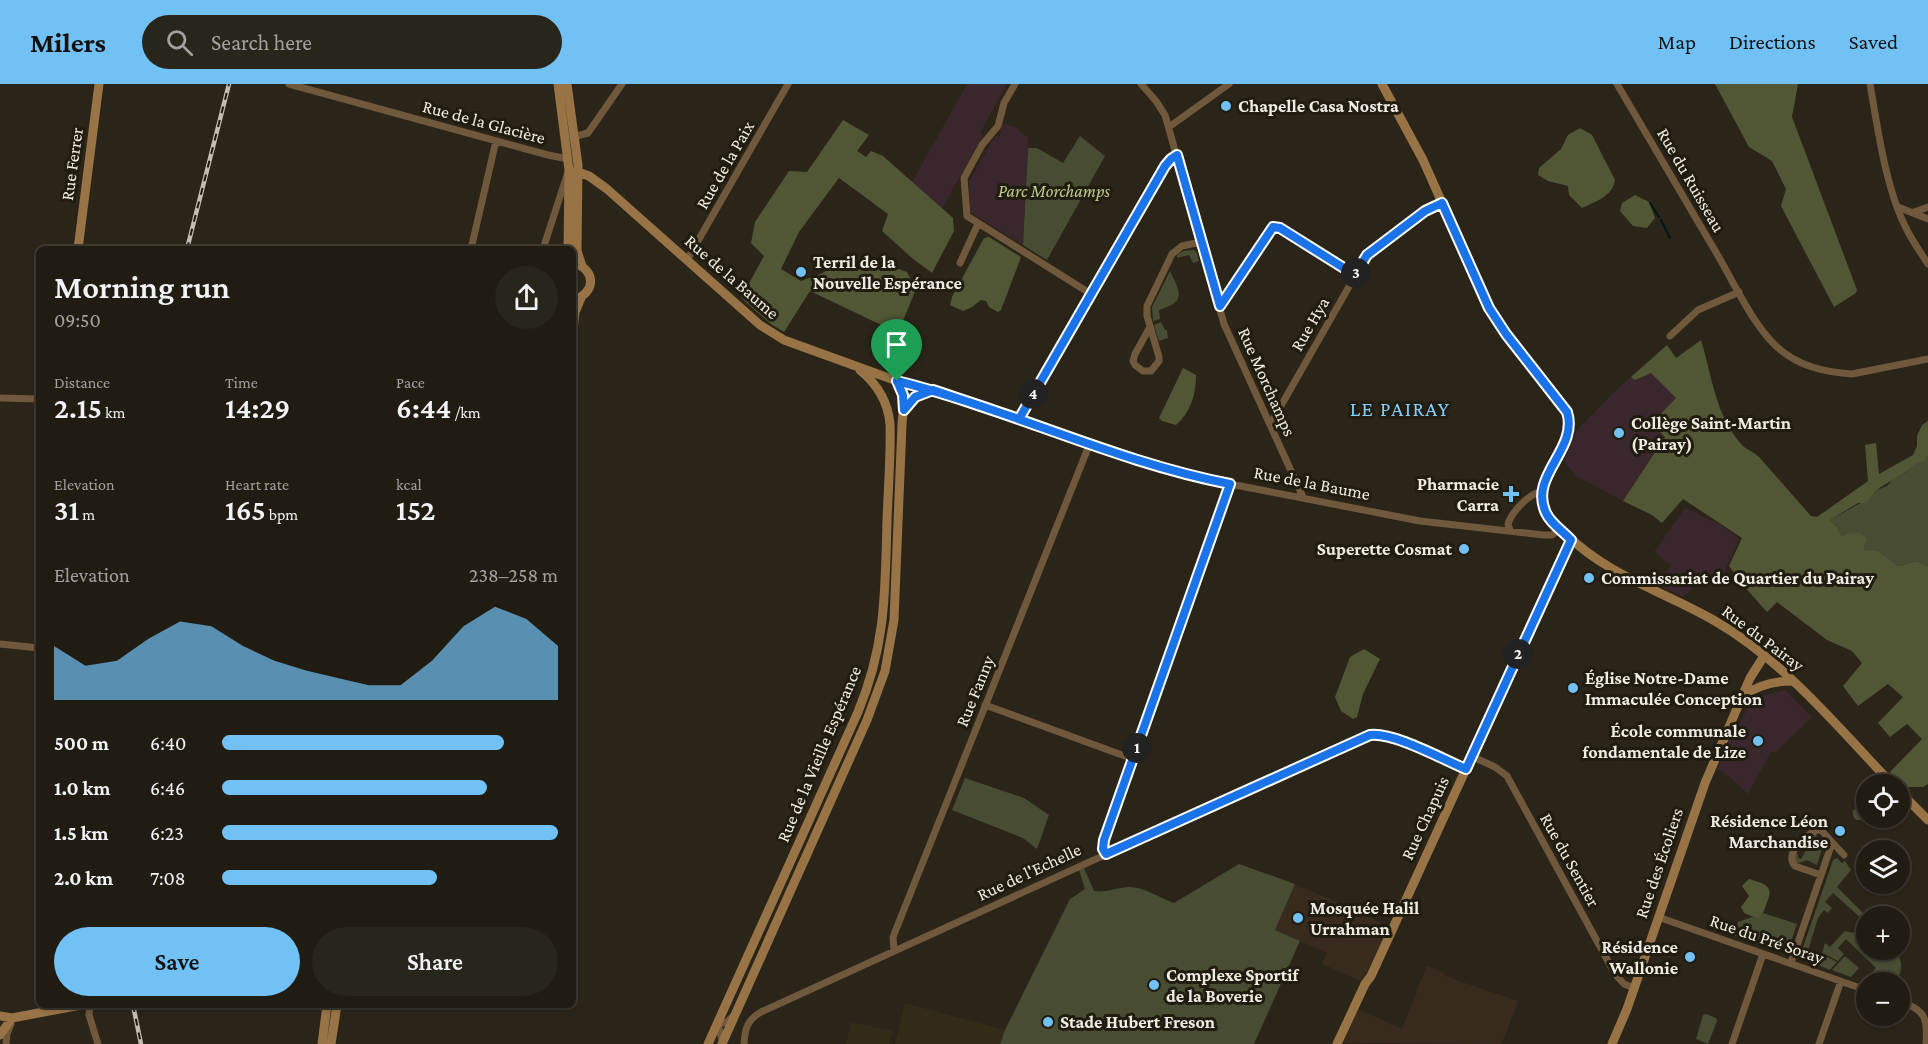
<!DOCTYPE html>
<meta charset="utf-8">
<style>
:root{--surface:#201c12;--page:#28251b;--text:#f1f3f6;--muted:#a2a19f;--line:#3d3a32;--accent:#72c1f5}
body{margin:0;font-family:"Crimson Pro",serif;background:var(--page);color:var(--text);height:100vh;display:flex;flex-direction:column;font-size:22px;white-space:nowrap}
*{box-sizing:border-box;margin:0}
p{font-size:20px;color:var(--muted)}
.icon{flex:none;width:33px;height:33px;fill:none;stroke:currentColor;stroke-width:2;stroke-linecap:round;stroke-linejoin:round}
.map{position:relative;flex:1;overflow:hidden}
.drawer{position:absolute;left:36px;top:162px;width:540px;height:762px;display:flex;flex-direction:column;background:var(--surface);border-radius:9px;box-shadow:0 2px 4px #0004,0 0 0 2px var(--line)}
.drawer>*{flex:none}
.fabs{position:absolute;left:1856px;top:690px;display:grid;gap:12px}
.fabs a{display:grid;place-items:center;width:54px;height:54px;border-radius:50%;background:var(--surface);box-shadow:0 2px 4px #0004,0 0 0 2px var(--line);font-size:30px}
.pin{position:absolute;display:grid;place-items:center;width:51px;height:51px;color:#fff;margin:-62px -26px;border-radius:50% 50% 50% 0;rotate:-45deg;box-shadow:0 0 6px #0007}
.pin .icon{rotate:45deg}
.km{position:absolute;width:30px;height:30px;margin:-15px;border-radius:50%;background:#222;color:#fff;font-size:16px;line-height:30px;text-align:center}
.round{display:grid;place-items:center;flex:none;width:63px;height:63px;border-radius:32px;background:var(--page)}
.head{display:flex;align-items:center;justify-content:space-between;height:102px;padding:0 18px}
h1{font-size:33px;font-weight:600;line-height:45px}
.figures{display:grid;grid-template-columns:repeat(3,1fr);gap:9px;height:102px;padding:6px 18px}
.figures div{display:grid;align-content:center}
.figures b{font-size:30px;font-weight:600}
.figures small{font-size:16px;font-weight:400}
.figures p{font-size:16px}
.chart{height:168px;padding:12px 18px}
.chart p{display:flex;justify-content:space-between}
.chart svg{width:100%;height:108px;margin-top:6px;fill:var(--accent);opacity:.7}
.button{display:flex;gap:12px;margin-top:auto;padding:12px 18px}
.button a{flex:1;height:69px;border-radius:36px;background:var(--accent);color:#111;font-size:24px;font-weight:600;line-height:69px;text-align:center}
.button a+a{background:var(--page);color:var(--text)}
ul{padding:0 18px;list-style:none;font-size:20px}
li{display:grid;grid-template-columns:96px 72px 1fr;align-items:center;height:45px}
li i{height:15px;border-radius:8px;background:var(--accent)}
header{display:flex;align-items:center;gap:36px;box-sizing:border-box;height:84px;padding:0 30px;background:var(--accent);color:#111}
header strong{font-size:28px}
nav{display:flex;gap:33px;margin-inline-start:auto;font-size:21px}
.search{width:420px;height:54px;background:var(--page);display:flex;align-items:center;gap:15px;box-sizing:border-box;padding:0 21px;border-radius:33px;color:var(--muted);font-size:22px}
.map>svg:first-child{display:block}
.commercial{fill:#382a1d}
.built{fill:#322b17}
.education{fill:#3a272d}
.green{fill:#474c33}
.forest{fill:#515735}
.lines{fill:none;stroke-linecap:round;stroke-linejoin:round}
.stream{stroke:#00171b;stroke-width:2}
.street{stroke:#6f583c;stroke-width:7}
.secondary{stroke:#987346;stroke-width:9}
.rail-casing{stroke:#c1bdb3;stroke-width:4.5}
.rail{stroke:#201c0f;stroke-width:2;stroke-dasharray:7;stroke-linecap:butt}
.route-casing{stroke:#fff;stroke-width:12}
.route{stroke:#1a73e8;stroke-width:8}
.poi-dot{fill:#72c1f5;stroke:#201c0f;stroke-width:2}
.labels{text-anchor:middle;stroke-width:6;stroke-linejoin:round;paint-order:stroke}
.poi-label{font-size:18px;font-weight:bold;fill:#efece3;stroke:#201c0f;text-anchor:start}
.street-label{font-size:18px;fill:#efece3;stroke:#201c0f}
.park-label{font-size:18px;font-style:italic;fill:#beca8c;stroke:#201c0f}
.quarter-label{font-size:21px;letter-spacing:1.5px;fill:#85cdfe;stroke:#201c0f}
</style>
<header>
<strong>Milers</strong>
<div class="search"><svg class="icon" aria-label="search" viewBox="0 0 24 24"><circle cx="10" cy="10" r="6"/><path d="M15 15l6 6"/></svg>Search here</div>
<nav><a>Map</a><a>Directions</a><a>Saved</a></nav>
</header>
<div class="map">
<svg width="1928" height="960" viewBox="0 0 1928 960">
<rect width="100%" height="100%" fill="#2a2518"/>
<path class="commercial" d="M1295,800l68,29 26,14 -21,44 -8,10 -38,-17 5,-11 -52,-23z
M1427,881l17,8 1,3 73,25 -16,43 -158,-1 14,-34 44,20z"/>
<path class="built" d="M905,919l100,27 -5,14h-105z
M851,938l42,9 -4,13h-43z"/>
<path class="education" d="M967,0h40l-27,49 3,2 -42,75 -34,-19z
M1002,39l13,4 13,11 -5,107 -53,-33 -1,-31 26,-44 5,-1z
M1651,288l25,26 -24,25 13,14 -42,64 -47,-25 -12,-15 13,-31 36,-37 18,-16 4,3z
M1685,424l36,17 18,14 -18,40 -15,-6 -23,24 -25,-12 13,-20 -17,-13z
M1785,606l27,27 -36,35h-5l-23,42 -23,-21 -8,-4 16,-40 4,1 15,-32z"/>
<path class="green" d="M1080,52l25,20 -58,104 -24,-15 5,-97h9l26,15z
M1194,166l3,3 2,8 -6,2 -4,-8 -12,3v-3l6,-4z
M1170,187c10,21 17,31 -11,39l1,9 -7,2 -1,-14z
M1161,238l4,8h2l1,8 -9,3 -5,-16z
M1928,371v111l-12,-5 -18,5 -21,-14 -15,-2 -20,-13 -5,-10 -7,-7 41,-23 6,-7 10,-4 5,-6 14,-8 3,-6 9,-5 7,-1z
M965,694l59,20 25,17 -12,34 -14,-11 -71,-28z
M1866,716v16l-5,4h-5l-3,-4v-5z
M1815,750l8,11 -6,20 -10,-5 -8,3 -4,-1v-8h3v4l3,1 6,-10 6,-4 -1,-10z
M1837,774l5,5 3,-2 6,9 -14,17 29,29v34h28c10,11 8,19 3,32h-33l12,-14 -30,-29 -8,9 6,6 -6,7 -16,-8 3,-10 5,4 15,-16 8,2 11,-12 -31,-28 -8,9 7,6 -4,5 -4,-3 -6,8 -11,36 5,5 -2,4 -6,-5 -1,-11 30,-87z
M1239,780l56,20 -20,46 25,11 -46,103h-254l5,-14 65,-131 15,-10 -6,-19 5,-2 10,23c12,2 21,-3 34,-4 14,-1 32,11 46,16z
M1763,829l34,11c-3,7 -4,17 -10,22 -8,9 -43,-7 -54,-11l5,-13 14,-5 7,1z
M1822,870l15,8 -7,8 -12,-5z
M1845,872l14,12 -8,9 -19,-7z
M1706,930l10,4 1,3 -9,23 -12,-5 7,-24z"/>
<path class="forest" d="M1715,0h83l-6,33 65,173 -1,3 -22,14 -53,-101 5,-17 -14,-28 -23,-14z
M843,36l26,15 -12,16 9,6 5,-6 12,5 70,62 1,13 -22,42 -20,-15 -30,-27 6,-17 -49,-36 -40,54 -18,37 20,12 22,-8 9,-7 43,5 12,-6 20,7 9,17 -18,44 -88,-42 -26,41 -13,-8 -30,-26 23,-42 -13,-13 4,-21 34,-51 18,1z
M1580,44l12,7 23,45c-2,16 -20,22 -33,28l-13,-13 -1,-9 -20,-5 -10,-6 1,-7 22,-19 7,-14z
M1635,111l14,7 6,16 -8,10 -14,-2 -13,-15 2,-8z
M989,153l32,20 -20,53 -3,2 -9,-5 -3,-6 -5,-1 -9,7 -9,4 -13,-6 2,-8 32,-59z
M1701,256c11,36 14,74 40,104 4,5 13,8 18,13l52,59 6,1 51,-36 -3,-36 11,-2 3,31 34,-19 4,-9v-10l5,-11 6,-4v34l-3,6c-11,1 -13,6 -21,12 -7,5 -24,13 -29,19 -3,4 -6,8 -10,11h-7l-28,17 7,7 5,10 8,-5 10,1 7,5 -4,12 14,1 21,15 18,-5 12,5v218l-5,3h-18l-15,-15 32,-33 -15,-15 -17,13 -12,-14 25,-26 -15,-13 -30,22 -15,-20 19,-23 -10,-12 -25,-11 -50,-38 -10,10 -25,-28 -13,-18 13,-28 -59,-39 -21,24 -10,-8 -29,-14 42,-64 -13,-14 24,-25 -25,-25 -16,7 -4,-3 36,-32 9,13z
M1183,284l13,7c0,19 -5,37 -20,50l-14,-4 -3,-3z
M1364,565l16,10 -17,35 -6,23 -4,2 -12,-8 -6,-14 15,-40z
M1749,795c13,4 25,6 19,21 -3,7 -4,13 -9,19l-15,-6 -3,-6 8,-11 -7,-10z"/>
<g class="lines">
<path class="stream" d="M1650,119l9,14
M1661,136l9,18"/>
<path class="street" d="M289,0l259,71 20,4
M1015,0l-11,19 -6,23 -16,19 -18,33 3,38 124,78
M1141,0l15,17 9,14 59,209 79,173
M1617,0c33,57 67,113 100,170 17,29 35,69 59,92 21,20 48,26 76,28l76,-15
M1870,0c8,46 16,107 38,148 6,11 13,21 20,32
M1169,43l60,-43
M573,53l15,-4 34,-49
M1898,123l30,12
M1914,128l14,-5
M471,165l25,-108
M543,165l25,-77
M687,176l101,-176
M960,179l18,-39
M1220,222l53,-79 7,1 75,47
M1150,243l-15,27 -2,7 2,4 8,6h8l8,-10v-4l-12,-41v-10l25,-52 10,-8 19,-4
M1670,252l28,-26 41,-18
M897,297l35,9 257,86 231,45 123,14h9l8,-6
M0,314l39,1
M1019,335l146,-253 6,-7 6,-4
M1270,341l97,-170 58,-44 17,-8
M1510,446l-2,-6c3,-11 22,-32 34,-32
M0,560l39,4
M985,621l148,54
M1471,672l24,11 12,9 108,198 9,10 10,4
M1106,770l-3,-5 1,-9 126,-356
M1821,791l-26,-9c-11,-13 10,-30 22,-36h4l23,25
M1658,833l208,73
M894,867l-1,-14 197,-494
M1791,879l41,-120
M1899,917c26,9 29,16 27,43
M90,921l-1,10 9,29
M722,956l-4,-16 9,-2 6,-6
M6,960l1,-10 4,-10
M744,960c1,-15 3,-24 17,-32l602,-275 15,-3 16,4 71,31
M1732,960l31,-90
M1819,960l22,-63"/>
<path class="secondary" d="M558,0l11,86 -1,79
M567,0l11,81 -1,86 5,15
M1382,0l41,76 66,148 17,26 61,78c12,37 -36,61 -22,98 4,11 13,16 21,24 42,42 99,58 149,87 68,39 124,107 177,163
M578,88l11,4 18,13 153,136 24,15 113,41c10,15 6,27 5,44l-8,195 -9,51 -18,49 -145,324
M78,165l21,-165
M573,179c24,6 23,31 0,37
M573,246l2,-18 6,-14
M905,326l10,-13 17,-7
M1743,612c15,-11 33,-15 50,-15
M1899,707l29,29
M0,932l12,2 69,-13
M0,951l12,-17
M322,960l5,-39
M331,960l6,-39
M708,960l150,-332c28,-67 27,-120 29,-191 1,-32 4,-65 3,-97 -2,-23 -13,-40 -30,-54
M1337,960l28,-60 6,-8 200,-436
M1612,960l15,-35 78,-226 45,-105 14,-22"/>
<g class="rail-casing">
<path id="rail" d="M187,165l42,-165
M133,921l8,39"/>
</g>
<use href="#rail" class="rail"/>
</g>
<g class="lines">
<g class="route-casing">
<path id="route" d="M897,297c112,28 219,81 333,103l-126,356 -1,9 3,5 264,-119c24,-3 72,24 96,34l105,-229c-8,-9 -20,-16 -25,-27 -18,-37 33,-64 21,-101l-61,-78 -17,-26 -47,-105 -17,8 -58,44 -12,20 -75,-47 -7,-1 -53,79 -43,-151 -6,4 -6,7 -146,253 -86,-29 -18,7 -11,13 -1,-15 -6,-14"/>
</g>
<use href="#route" class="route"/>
</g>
<g class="poi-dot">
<circle cx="1226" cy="22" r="6"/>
<circle cx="801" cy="188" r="6"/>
<circle cx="1619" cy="349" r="6"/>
<path d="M1508 401h6v6h6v6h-6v6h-6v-6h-6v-6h6z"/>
<circle cx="1464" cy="465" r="6"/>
<circle cx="1589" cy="494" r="6"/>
<circle cx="1573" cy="604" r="6"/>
<circle cx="1758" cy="657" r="6"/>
<circle cx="1840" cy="747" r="6"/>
<circle cx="1298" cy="834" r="6"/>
<circle cx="1690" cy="873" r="6"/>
<circle cx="1154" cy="901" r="6"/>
<circle cx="1048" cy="938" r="6"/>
</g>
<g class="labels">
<g class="poi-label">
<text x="1238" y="28">Chapelle Casa Nostra</text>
<text x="813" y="184">Terril de la<tspan x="813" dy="21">Nouvelle Espérance</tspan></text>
<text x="1631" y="345">Collège Saint-Martin<tspan x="1631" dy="21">(Pairay)</tspan></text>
<text x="1499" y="406" text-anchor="end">Pharmacie<tspan x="1499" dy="21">Carra</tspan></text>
<text x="1452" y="471" text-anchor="end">Superette Cosmat</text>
<text x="1601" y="500">Commissariat de Quartier du Pairay</text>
<text x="1585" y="600">Église Notre-Dame<tspan x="1585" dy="21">Immaculée Conception</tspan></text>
<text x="1746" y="653" text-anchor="end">École communale<tspan x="1746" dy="21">fondamentale de Lize</tspan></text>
<text x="1828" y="743" text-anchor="end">Résidence Léon<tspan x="1828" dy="21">Marchandise</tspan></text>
<text x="1310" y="830">Mosquée Halil<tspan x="1310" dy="21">Urrahman</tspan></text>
<text x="1678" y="869" text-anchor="end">Résidence<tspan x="1678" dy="21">Wallonie</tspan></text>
<text x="1166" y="897">Complexe Sportif<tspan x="1166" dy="21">de la Boverie</tspan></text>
<text x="1060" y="944">Stade Hubert Freson</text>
</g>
<g class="street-label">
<text transform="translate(484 38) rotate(15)" y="6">Rue de la Glacière</text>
<text transform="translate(72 80) rotate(-82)" y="6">Rue Ferrer</text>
<text transform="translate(725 81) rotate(-60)" y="6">Rue de la Paix</text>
<text transform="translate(1691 96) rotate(60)" y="6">Rue du Ruisseau</text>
<text transform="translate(732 193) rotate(41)" y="6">Rue de la Baume</text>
<text transform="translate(1310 240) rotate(-60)" y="6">Rue Hya</text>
<text transform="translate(1267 298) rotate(66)" y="6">Rue Morchamps</text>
<text transform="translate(1312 399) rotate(11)" y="6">Rue de la Baume</text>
<text transform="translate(1763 554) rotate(37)" y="6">Rue du Pairay</text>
<text transform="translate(975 607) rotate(-68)" y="6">Rue Fanny</text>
<text transform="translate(819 670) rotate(-67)" y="6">Rue de la Vieille Espérance</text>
<text transform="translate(1425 734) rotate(-65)" y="6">Rue Chapuis</text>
<text transform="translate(1570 776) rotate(61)" y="6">Rue du Sentier</text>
<text transform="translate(1659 779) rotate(-71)" y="6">Rue des Écoliers</text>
<text transform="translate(1029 788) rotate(-25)" y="6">Rue de l'Echelle</text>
<text transform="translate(1767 855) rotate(19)" y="6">Rue du Pré Soray</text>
</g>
<g class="park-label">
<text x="1054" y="113">Parc Morchamps</text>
</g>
<g class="quarter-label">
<text x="1400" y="332">LE PAIRAY</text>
</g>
</g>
</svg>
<div class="fabs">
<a><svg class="icon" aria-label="locate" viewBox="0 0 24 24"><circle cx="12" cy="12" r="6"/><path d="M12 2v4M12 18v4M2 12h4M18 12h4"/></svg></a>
<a><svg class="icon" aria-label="layers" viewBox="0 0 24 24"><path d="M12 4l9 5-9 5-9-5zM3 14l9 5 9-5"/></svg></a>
<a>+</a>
<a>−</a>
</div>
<div class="pin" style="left:897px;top:297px;background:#1e9e55"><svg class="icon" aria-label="arrive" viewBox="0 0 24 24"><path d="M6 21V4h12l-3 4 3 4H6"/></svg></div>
<b class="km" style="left:1137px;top:664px">1</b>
<b class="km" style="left:1518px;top:570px">2</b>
<b class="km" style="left:1356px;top:189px">3</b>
<b class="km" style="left:1033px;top:310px">4</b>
<section class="drawer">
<div class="head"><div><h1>Morning run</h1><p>09:50</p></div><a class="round"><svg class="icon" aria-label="share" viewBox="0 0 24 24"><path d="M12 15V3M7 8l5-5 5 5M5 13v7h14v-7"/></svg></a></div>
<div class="figures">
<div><p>Distance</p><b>2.15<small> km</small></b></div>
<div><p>Time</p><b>14:29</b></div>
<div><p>Pace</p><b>6:44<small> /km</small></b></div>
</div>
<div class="figures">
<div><p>Elevation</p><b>31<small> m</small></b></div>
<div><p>Heart rate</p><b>165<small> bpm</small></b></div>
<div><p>kcal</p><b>152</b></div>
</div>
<div class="chart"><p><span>Elevation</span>238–258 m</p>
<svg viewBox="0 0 160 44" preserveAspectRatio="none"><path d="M0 44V22L10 30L20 28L30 19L40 12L50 14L60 22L70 28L80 32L90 35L100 38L110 38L120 28L130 14L140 6L150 11L160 22V44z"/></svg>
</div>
<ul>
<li><b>500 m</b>6:40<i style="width:84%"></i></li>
<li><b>1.0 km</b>6:46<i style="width:79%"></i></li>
<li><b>1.5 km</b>6:23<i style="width:100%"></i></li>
<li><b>2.0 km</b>7:08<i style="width:64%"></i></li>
</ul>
<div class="button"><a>Save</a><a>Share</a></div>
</section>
</div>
